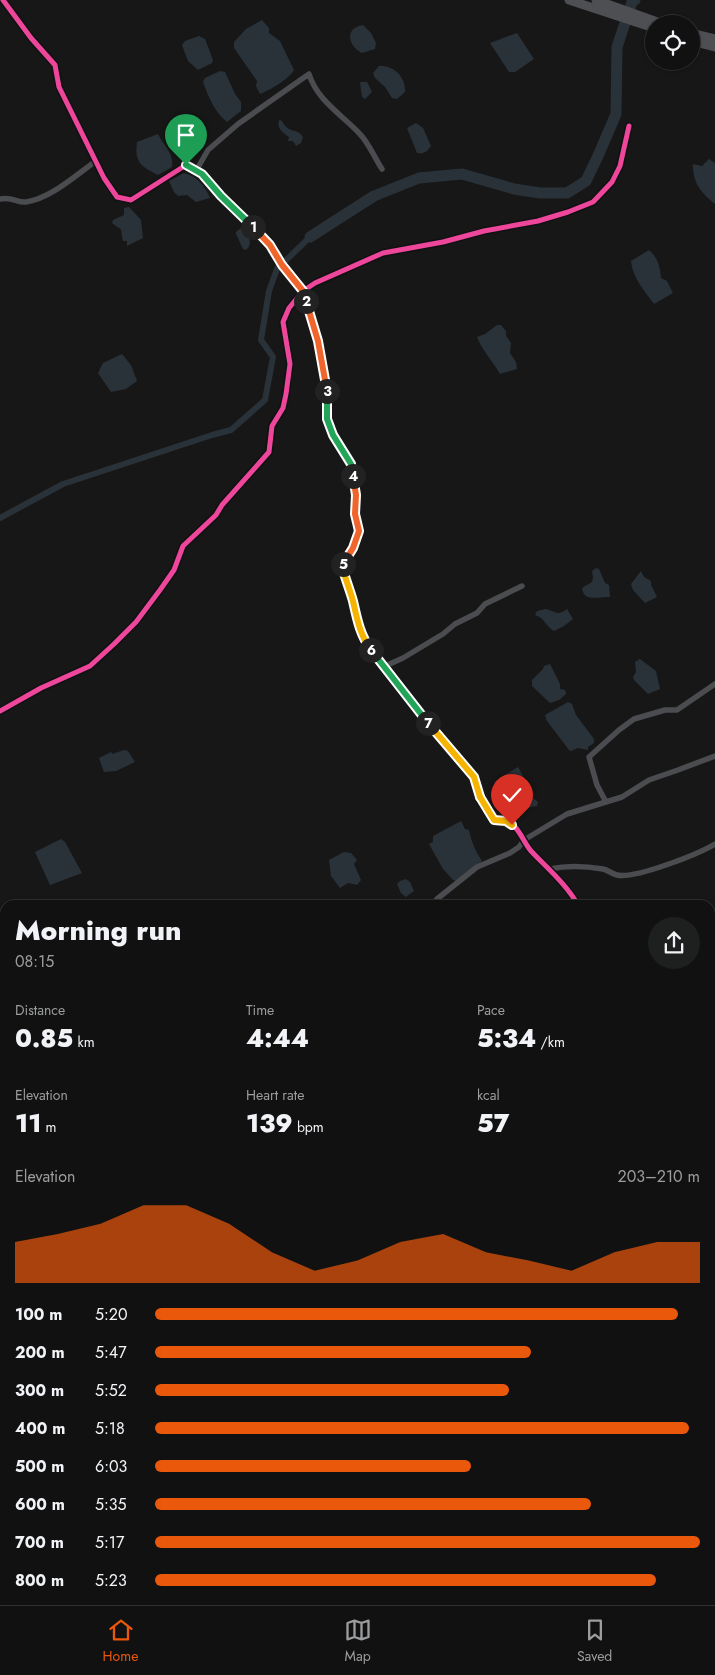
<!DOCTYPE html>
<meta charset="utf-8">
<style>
:root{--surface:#111;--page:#1e1f1f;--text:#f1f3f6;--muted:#9c9d9f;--line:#303131;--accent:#ea580c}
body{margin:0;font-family:Jost,sans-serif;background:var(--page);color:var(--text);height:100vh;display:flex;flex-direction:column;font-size:19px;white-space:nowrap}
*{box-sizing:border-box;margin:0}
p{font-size:16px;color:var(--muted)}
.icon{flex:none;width:28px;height:28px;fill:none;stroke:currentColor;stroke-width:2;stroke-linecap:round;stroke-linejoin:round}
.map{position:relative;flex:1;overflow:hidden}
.details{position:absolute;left:0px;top:900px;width:715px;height:705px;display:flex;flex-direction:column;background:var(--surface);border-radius:15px 15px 0 0;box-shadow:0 1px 4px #0004,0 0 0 1px var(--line)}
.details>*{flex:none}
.fabs{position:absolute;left:645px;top:15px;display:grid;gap:10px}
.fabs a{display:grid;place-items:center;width:55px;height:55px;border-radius:50%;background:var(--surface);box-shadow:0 1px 4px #0004,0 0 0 1px var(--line);font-size:25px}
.pin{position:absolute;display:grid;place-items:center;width:42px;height:42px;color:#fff;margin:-51px -21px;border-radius:50% 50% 50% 0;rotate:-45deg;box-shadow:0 0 5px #0007}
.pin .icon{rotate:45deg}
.km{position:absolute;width:25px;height:25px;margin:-12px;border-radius:50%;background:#222;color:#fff;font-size:14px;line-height:25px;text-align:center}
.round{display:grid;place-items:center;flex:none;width:52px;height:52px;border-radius:26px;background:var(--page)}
.head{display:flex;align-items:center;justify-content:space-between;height:85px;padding:0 15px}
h1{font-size:28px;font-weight:800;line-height:38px}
.figures{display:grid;grid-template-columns:repeat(3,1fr);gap:8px;height:85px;padding:5px 15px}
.figures div{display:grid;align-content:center}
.figures b{font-size:25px;font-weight:800}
.figures small{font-size:14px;font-weight:400}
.figures p{font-size:14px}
.chart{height:140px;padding:10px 15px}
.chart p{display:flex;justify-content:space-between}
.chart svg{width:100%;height:90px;margin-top:5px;fill:var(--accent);opacity:.7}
ul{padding:0 15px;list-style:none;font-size:16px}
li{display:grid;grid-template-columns:80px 60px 1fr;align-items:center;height:38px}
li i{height:12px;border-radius:6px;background:var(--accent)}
.tabs{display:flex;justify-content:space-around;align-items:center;height:70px;border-top:1px solid var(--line);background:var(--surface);font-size:14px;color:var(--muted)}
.tabs a{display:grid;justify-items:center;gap:2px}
.tabs .on{color:var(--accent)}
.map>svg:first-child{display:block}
.water{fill:#2a3239}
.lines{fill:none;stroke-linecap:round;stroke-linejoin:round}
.canal{stroke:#2a3239;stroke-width:6}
.river{stroke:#2a3239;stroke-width:11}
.minor{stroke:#4b4c50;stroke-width:5.5}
.primary{stroke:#4d4f52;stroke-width:9}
.trunk{stroke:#4e4e52;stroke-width:10}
.rail{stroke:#4b4c4f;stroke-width:2;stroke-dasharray:6 5;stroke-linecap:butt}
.cycleway-casing{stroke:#111113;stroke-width:8}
.cycleway{stroke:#ed469a;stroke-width:5}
.split-1-casing{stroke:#fff;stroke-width:10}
.split-2-casing{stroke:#fff;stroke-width:10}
.split-3-casing{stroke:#fff;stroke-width:10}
.split-4-casing{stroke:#fff;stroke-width:10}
.split-5-casing{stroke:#fff;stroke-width:10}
.split-6-casing{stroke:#fff;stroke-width:10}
.split-7-casing{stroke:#fff;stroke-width:10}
.split-8-casing{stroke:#fff;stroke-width:10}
.split-9-casing{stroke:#fff;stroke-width:10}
.split-1{stroke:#22a559;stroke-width:6}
.split-2{stroke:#f0652b;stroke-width:6}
.split-3{stroke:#f0652b;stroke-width:6}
.split-4{stroke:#22a559;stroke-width:6}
.split-5{stroke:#f0652b;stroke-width:6}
.split-6{stroke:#f5b400;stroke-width:6}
.split-7{stroke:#22a559;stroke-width:6}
.split-8{stroke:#f5b400;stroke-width:6}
.split-9{stroke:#f5b400;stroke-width:6}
</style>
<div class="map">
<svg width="715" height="1605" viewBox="0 0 715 1605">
<rect width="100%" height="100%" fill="#171717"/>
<path class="water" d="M262,20l7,8v5l11,8 14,29c-5,9 -24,20 -34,24l-4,-8 1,-5 -23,-33v-6l12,-13z
M363,25l8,8 5,10 -1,6 -13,4c-14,-7 -18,-25 1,-28z
M517,33l17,26 -19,13h-6l-19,-29z
M199,36l6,3 8,21 -1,3 -14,7 -10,-9 -6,-16 3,-4z
M379,66c15,-1 27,11 26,26l-8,7 -5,-1 -7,-11 -10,-9 -2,-5z
M220,71l5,1 10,22 6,8v9l-14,11c-12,-9 -19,-26 -24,-40l2,-4z
M360,82h7l5,10 -7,7 -3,-2z
M280,119c3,3 5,8 9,10 6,3 9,1 14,8l-2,6 -5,3 -3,-5h-5l1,-4c-6,-4 -14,-10 -9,-18z
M416,123l7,5 8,18c-4,6 -7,8 -14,7l-10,-25z
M158,134c6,12 16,19 14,33l-14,8c-16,-8 -24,-12 -21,-33z
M709,159l6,4v41c-13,-10 -23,-22 -22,-40l9,2z
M184,173c13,3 21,13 26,25l-14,4 -9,-7 -9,1 -4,-4 -5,-11z
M129,207l12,13 2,18 -16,8v-5h-4c-3,-16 1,-9 -11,-18l1,-3 11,-5v-7z
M241,228c7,4 13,16 5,22l-3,-1 -7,-15v-2z
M649,250c9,8 11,16 12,28l6,3 6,12 -19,11c-10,-14 -21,-25 -23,-43z
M497,325h4l5,6v5l5,7 -1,10 6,9 1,7 -17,5c-8,-14 -17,-22 -23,-37l8,-3z
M122,354l9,11 6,16 -11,8 -15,3 -13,-19 5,-10z
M596,568l3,1 6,14 4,2 1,12c-11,-1 -26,6 -28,-9l10,-6 1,-4 -1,-7z
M641,571l3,6 7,4v4l6,12 -12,6 -12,-13 -2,-6z
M546,609c10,3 12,7 21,0l6,10 -9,7 -10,5c-8,-4 -9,-13 -19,-16l2,-4z
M640,659l16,12 4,18 -12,5 -14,-14 -1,-3 3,-5 -1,-10z
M550,664l10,20v5l5,1 1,4 -7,6 -9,3 -18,-17v-6l11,-11 1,-3z
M568,702l4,2 4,11 18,24v4l-6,4v3l-10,-2 -7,3 -2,-1 -22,-29 -2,-6z
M124,750l4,1 7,11 -19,9 -12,1 -5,-14 12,-6 1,2z
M518,767l13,23 1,7 6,5 -1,4 -12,2 -7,4 -15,-16 -9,-14z
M461,821l4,8 4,1c2,11 7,22 13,31l-26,20 -3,-1 -10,-11 -14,-25 4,-2v-6z
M61,839l4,3 17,31 -32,12 -15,-33z
M344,852l7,1 6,7 -3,4 7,16 -4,5 -9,-2 -8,5 -9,-12 -2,-16z
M406,879l4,3 4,9 -8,6 -5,-4 -4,-9 3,-3z
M710,1157l5,8v23l-5,3z
M0,1262h3l2,4 -3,5 3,7v34l-5,2z"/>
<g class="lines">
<path class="canal" d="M0,518l63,-34 149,-49 19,-5 34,-30 8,-43 -12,-17 8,-49 8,-22 33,-32"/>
<path class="river" d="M310,237l64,-41 45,-18 43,-4 52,15 26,4h27l19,-12 12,-25 18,-42 1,-67 15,-45 3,-2"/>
<path class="minor" d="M3,0l28,38 24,27 4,22 45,91 13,19 14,3 55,-35 15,9 20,22 49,49 12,20 21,26 15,50 8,38 2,22 -1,18 6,16 18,29 4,21v29l4,17 -6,17 -11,19 21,73 83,106 28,31 7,25 13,17c7,2 13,2 19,6 8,7 11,18 18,26 17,18 35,33 47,54
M196,171l12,-21 30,-26 71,-50c8,26 32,40 50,59 10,10 15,24 23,36
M0,199c12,-3 17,4 26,3 24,-3 50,-27 70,-41
M383,667l20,-9 40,-24 12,-10 22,-11 8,-9 37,-18
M0,711l41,-23 49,-22 24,-22 22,-22 24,-32 14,-20 9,-24 33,-31 6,-10 47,-53 3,-26 11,-18 3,-14 4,-30 -7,-42 6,-14 14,-17 12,-8 68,-30 60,-11 41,-11 54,-10 30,-9 25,-10 19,-20 8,-16 9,-40
M606,802l-9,-17 -8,-28 30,-27 15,-11 31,-9h12l38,-26
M550,869c18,-4 35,-3 53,0 5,1 9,5 14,6 19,4 81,-21 98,-31
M432,905l5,-6 40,-32 33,-14 9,-6 5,-7 43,-26 55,-17 27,-17 29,-10 37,-14
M710,1061l5,-3
M710,1091l5,10
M0,1170l5,-2"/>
<path class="primary" d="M569,0l85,28
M596,0l67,24
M691,33l24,6
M691,41l24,6"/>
<path class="trunk" d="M0,991h5
M710,1128h5"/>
<path class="rail" d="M0,1021l5,1
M710,1296l5,3"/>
<g class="cycleway-casing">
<path id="cycleway" d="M3,0l28,38 24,27 4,22 45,91 13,19 14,3 55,-35 15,9 20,22 49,49 12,20 21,26 15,50 8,38 2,22 -1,18 6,16 18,29 4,21v29l4,17 -6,17 -11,19 21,73 83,106 28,31 7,25 13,17c7,2 13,2 19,6 8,7 11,18 18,26 17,18 35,33 47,54
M0,711l41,-23 49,-22 24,-22 22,-22 24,-32 14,-20 9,-24 33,-31 6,-10 47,-53 3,-26 11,-18 3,-14 4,-30 -7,-42 6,-14 14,-17 12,-8 68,-30 60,-11 41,-11 54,-10 30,-9 25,-10 19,-20 8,-16 9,-40"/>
</g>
<use href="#cycleway" class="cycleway"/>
</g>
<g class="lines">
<g class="split-1-casing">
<path id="split-1" d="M186,165l16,9 19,22 32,31"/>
</g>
<g class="split-2-casing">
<path id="split-2" d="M253,227l17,18 12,20 21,26 3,10"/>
</g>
<g class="split-3-casing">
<path id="split-3" d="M306,301l12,40 9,50"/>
</g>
<g class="split-4-casing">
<path id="split-4" d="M327,391v28l6,16 18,29 2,12"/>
</g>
<g class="split-5-casing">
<path id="split-5" d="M343,564l10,-16 6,-17 -4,-17 1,-19 -3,-19"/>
</g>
<g class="split-6-casing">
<path id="split-6" d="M343,564l-1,2c3,12 8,24 11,35 4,18 7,34 18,49"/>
</g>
<g class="split-7-casing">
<path id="split-7" d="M371,650l57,73"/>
</g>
<g class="split-8-casing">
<path id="split-8" d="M428,723l46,54 6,20"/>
</g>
<g class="split-9-casing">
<path id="split-9" d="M480,797l14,23 12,1 6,4"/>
</g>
<use href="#split-1" class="split-1"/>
<use href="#split-2" class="split-2"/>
<use href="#split-3" class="split-3"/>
<use href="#split-4" class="split-4"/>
<use href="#split-5" class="split-5"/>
<use href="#split-6" class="split-6"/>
<use href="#split-7" class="split-7"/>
<use href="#split-8" class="split-8"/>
<use href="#split-9" class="split-9"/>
</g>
</svg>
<div class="fabs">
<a><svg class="icon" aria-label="locate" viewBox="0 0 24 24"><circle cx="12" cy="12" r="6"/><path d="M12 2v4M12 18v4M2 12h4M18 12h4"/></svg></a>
</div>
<div class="pin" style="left:186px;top:165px;background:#1e9e55"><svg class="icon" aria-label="arrive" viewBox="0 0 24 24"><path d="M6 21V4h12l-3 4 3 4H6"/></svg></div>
<div class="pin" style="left:512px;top:825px;background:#d93025"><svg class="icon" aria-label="check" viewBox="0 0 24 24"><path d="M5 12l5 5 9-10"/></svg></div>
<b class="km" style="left:253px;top:227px">1</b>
<b class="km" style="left:306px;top:301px">2</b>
<b class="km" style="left:327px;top:391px">3</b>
<b class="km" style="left:353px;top:476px">4</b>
<b class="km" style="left:343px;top:564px">5</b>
<b class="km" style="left:371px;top:650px">6</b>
<b class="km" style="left:428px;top:723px">7</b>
<section class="details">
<div class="head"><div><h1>Morning run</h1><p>08:15</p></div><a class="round"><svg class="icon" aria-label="share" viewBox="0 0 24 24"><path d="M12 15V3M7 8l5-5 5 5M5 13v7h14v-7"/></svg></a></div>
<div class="figures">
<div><p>Distance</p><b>0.85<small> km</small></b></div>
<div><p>Time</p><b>4:44</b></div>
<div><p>Pace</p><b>5:34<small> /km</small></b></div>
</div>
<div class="figures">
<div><p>Elevation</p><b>11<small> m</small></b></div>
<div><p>Heart rate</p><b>139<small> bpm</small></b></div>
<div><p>kcal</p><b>57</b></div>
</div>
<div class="chart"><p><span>Elevation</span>203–210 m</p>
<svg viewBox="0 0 160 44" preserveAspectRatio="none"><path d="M0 44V24L10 20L20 15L30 6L40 6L50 15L60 29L70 38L80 33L90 24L100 20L110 29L120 33L130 38L140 29L150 24L160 24V44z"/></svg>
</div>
<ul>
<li><b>100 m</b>5:20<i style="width:96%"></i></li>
<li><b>200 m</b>5:47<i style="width:69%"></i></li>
<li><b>300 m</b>5:52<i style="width:65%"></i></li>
<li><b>400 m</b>5:18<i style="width:98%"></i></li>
<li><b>500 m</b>6:03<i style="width:58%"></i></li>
<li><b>600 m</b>5:35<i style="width:80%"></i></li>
<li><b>700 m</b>5:17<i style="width:100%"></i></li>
<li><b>800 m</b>5:23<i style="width:92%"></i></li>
</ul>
</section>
</div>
<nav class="tabs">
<a class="on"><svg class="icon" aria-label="home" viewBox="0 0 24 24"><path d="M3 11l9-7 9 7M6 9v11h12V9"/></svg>Home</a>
<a><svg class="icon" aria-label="map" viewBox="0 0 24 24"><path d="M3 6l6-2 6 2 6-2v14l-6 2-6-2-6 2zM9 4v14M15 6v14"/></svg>Map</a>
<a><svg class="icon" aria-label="saved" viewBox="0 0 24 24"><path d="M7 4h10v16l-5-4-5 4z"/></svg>Saved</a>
</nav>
